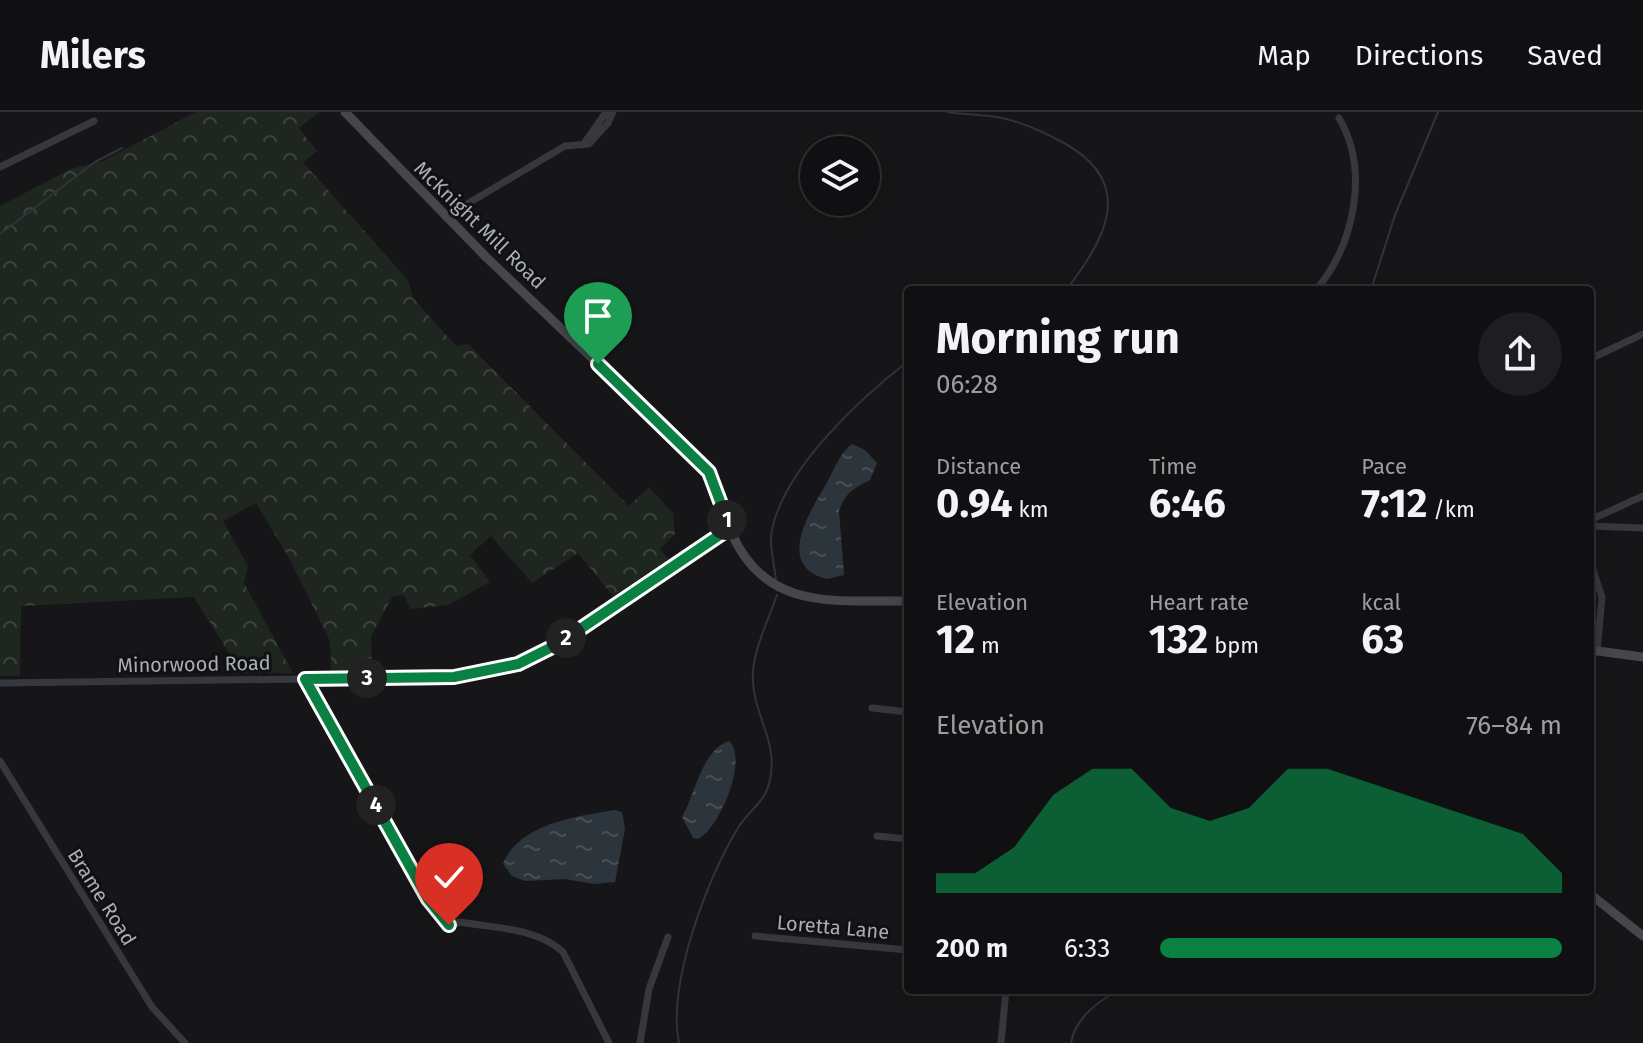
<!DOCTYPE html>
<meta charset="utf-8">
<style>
:root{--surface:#101012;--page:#1e1e20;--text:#f1f3f6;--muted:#9c9d9f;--line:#303032;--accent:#0b8043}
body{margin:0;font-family:"Fira Sans",sans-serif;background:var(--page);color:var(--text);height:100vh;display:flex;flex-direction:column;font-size:30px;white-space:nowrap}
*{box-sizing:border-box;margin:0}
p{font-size:26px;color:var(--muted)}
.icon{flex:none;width:44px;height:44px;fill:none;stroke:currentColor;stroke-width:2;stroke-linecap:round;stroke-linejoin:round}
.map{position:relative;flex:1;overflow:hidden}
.drawer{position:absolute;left:904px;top:174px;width:690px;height:708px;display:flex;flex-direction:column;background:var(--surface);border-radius:8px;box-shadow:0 4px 20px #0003,0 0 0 2px var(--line)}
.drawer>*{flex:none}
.controls{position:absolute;left:800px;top:24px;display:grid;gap:16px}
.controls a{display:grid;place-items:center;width:80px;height:80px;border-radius:50%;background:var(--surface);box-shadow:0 4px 20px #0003,0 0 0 2px var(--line);font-size:40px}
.pin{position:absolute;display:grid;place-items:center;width:68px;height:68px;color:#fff;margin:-82px -34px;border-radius:50% 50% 50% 0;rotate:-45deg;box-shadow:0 0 8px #0007}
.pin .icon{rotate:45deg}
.km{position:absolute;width:40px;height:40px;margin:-20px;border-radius:50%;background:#222;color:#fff;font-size:22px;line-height:40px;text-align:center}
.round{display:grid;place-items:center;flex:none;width:84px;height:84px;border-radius:42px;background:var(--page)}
.overview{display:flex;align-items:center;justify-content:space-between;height:136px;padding:0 32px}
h1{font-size:44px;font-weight:700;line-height:60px}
.figures{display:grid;grid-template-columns:repeat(3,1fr);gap:12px;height:136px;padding:8px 32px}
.figures div{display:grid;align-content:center}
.figures b{font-size:40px;font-weight:700}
.figures small{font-size:22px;font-weight:400}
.figures p{font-size:22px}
.chart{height:224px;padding:16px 32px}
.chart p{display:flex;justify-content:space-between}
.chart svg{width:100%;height:144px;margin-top:8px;fill:var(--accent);opacity:.7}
ul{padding:0 32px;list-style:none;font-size:26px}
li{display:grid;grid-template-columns:128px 96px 1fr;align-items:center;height:60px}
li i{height:20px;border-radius:10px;background:var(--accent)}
header{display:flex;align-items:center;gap:48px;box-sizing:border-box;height:112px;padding:0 40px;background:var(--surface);border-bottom:2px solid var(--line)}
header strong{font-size:38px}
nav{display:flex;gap:44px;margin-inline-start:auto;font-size:28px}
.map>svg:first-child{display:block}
.forest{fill:url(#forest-crowns)}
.water{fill:url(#water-ripples)}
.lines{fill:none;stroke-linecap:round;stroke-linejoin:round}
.stream{stroke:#2c353c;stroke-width:2}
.street{stroke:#37383d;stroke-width:7}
.secondary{stroke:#45474d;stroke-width:9}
.route-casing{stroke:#fff;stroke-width:16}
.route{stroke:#0b8043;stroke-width:10}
.labels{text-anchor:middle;stroke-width:6;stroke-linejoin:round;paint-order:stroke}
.street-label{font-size:20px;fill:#a8adb8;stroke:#111113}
</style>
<header>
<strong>Milers</strong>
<nav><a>Map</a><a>Directions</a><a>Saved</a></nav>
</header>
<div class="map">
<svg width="1643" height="931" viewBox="0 0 1643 931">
<defs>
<pattern id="forest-crowns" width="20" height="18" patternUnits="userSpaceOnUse" patternTransform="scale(2)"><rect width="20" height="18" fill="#1e261f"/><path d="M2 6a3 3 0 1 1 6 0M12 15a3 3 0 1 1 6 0" fill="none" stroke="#3c433d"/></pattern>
<pattern id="water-ripples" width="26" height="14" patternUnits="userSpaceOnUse" patternTransform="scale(2)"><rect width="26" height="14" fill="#2c353c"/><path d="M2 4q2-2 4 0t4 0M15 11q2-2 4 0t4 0" fill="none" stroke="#485056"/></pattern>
</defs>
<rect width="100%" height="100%" fill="#161618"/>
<path class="forest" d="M196,0h123l-20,16 18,23 -14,11 105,118 5,18 43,48 12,-2 161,162 20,-19 24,26 2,21 -15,15 9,10 -56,37 -35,-43 -46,30 -41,-47 -21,19 20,27 -42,23 -38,4 -6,-14 -12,2 -21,39 1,35 -41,1 -1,-31 -41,-83 -33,-55 -33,18 25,45 -4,17 49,90h-56l-5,-15 -38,-61 -173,9 -1,70h-20v-470l71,-37 32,-8z"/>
<path class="water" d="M852,332l13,6 12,13 -7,17c-16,8 -25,13 -31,31l5,64 -17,4c-51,-13 -19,-64 -2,-93 9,-15 13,-31 27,-42z
M729,629c20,18 -10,88 -31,98l-5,-1 -11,-21c13,-22 20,-68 47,-76z
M615,698l7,2 3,17 -10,53 -21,2 -29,-5 -40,2 -13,-5 -9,-12c15,-40 75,-48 112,-54z"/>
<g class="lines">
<path class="stream" d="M947,0c18,3 37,2 55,6 23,5 42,14 62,25 72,40 43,95 2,147
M0,122l95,-72 27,-14
M1371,178l24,-75 43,-103
M776,468c-2,-17 -8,-39 -3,-55 16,-61 87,-126 135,-164
M679,931c-12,-58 28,-165 59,-215 9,-16 27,-26 31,-44 12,-43 -19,-70 -16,-113 2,-24 16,-53 24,-76
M1071,931c4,-25 27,-41 47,-53"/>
<path class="street" d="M583,33l21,-30 6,-3
M0,55l94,-46
M445,105l120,-71 24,-2 19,-21 5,-11
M1316,178c38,-45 54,-119 23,-172
M1590,247l53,-25
M1590,408l53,-24
M1590,414l53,2
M1590,449l12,36 -5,54
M305,567l123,220 21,26 11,-3c34,6 78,6 103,30l46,91
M0,571l454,-6c96,-8 196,-96 276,-149
M872,596l36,4
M0,649l152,246 33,36
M877,724l31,3
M755,824l153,14
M640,931l9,-54 19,-52
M1001,931l5,-53"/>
<path class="secondary" d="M345,0l141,145 209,199c20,25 25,50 37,78 35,78 103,66 176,67
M1590,538l53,7
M1590,782l53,42"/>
</g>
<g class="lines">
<g class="route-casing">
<path id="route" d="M449,813l-21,-26 -123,-220 149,-2 64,-13 40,-20 172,-116 -21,-56 -111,-108"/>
</g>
<use href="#route" class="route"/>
</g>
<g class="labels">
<g class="street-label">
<text transform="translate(480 113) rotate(44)" y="7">McKnight Mill Road</text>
<text transform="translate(194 552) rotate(-1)" y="7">Minorwood Road</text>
<text transform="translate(102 785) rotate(58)" y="7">Brame Road</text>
<text transform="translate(833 815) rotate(5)" y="7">Loretta Lane</text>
</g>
</g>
</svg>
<div class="controls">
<a><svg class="icon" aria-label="layers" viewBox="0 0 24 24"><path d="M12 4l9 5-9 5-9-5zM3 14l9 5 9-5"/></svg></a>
</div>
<div class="pin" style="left:598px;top:252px;background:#1e9e55"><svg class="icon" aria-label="arrive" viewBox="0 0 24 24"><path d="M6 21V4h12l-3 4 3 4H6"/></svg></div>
<div class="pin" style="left:449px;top:813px;background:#d93025"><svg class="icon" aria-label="check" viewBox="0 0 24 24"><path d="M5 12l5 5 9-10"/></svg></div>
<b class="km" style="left:727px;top:408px">1</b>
<b class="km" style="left:566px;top:526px">2</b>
<b class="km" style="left:367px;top:566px">3</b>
<b class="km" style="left:376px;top:693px">4</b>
<section class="drawer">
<div class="overview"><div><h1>Morning run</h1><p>06:28</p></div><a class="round"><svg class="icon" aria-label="share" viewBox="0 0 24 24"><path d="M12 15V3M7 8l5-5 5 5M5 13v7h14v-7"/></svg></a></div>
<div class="figures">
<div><p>Distance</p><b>0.94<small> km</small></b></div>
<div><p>Time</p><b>6:46</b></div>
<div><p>Pace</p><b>7:12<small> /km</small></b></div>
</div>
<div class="figures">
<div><p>Elevation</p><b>12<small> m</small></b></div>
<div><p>Heart rate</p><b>132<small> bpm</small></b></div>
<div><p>kcal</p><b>63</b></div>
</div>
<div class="chart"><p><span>Elevation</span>76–84 m</p>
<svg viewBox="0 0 160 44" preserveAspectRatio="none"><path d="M0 44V38L10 38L20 30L30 14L40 6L50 6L60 18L70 22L80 18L90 6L100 6L110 10L120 14L130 18L140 22L150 26L160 38V44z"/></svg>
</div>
<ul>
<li><b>200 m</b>6:33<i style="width:100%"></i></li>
</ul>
</section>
</div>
